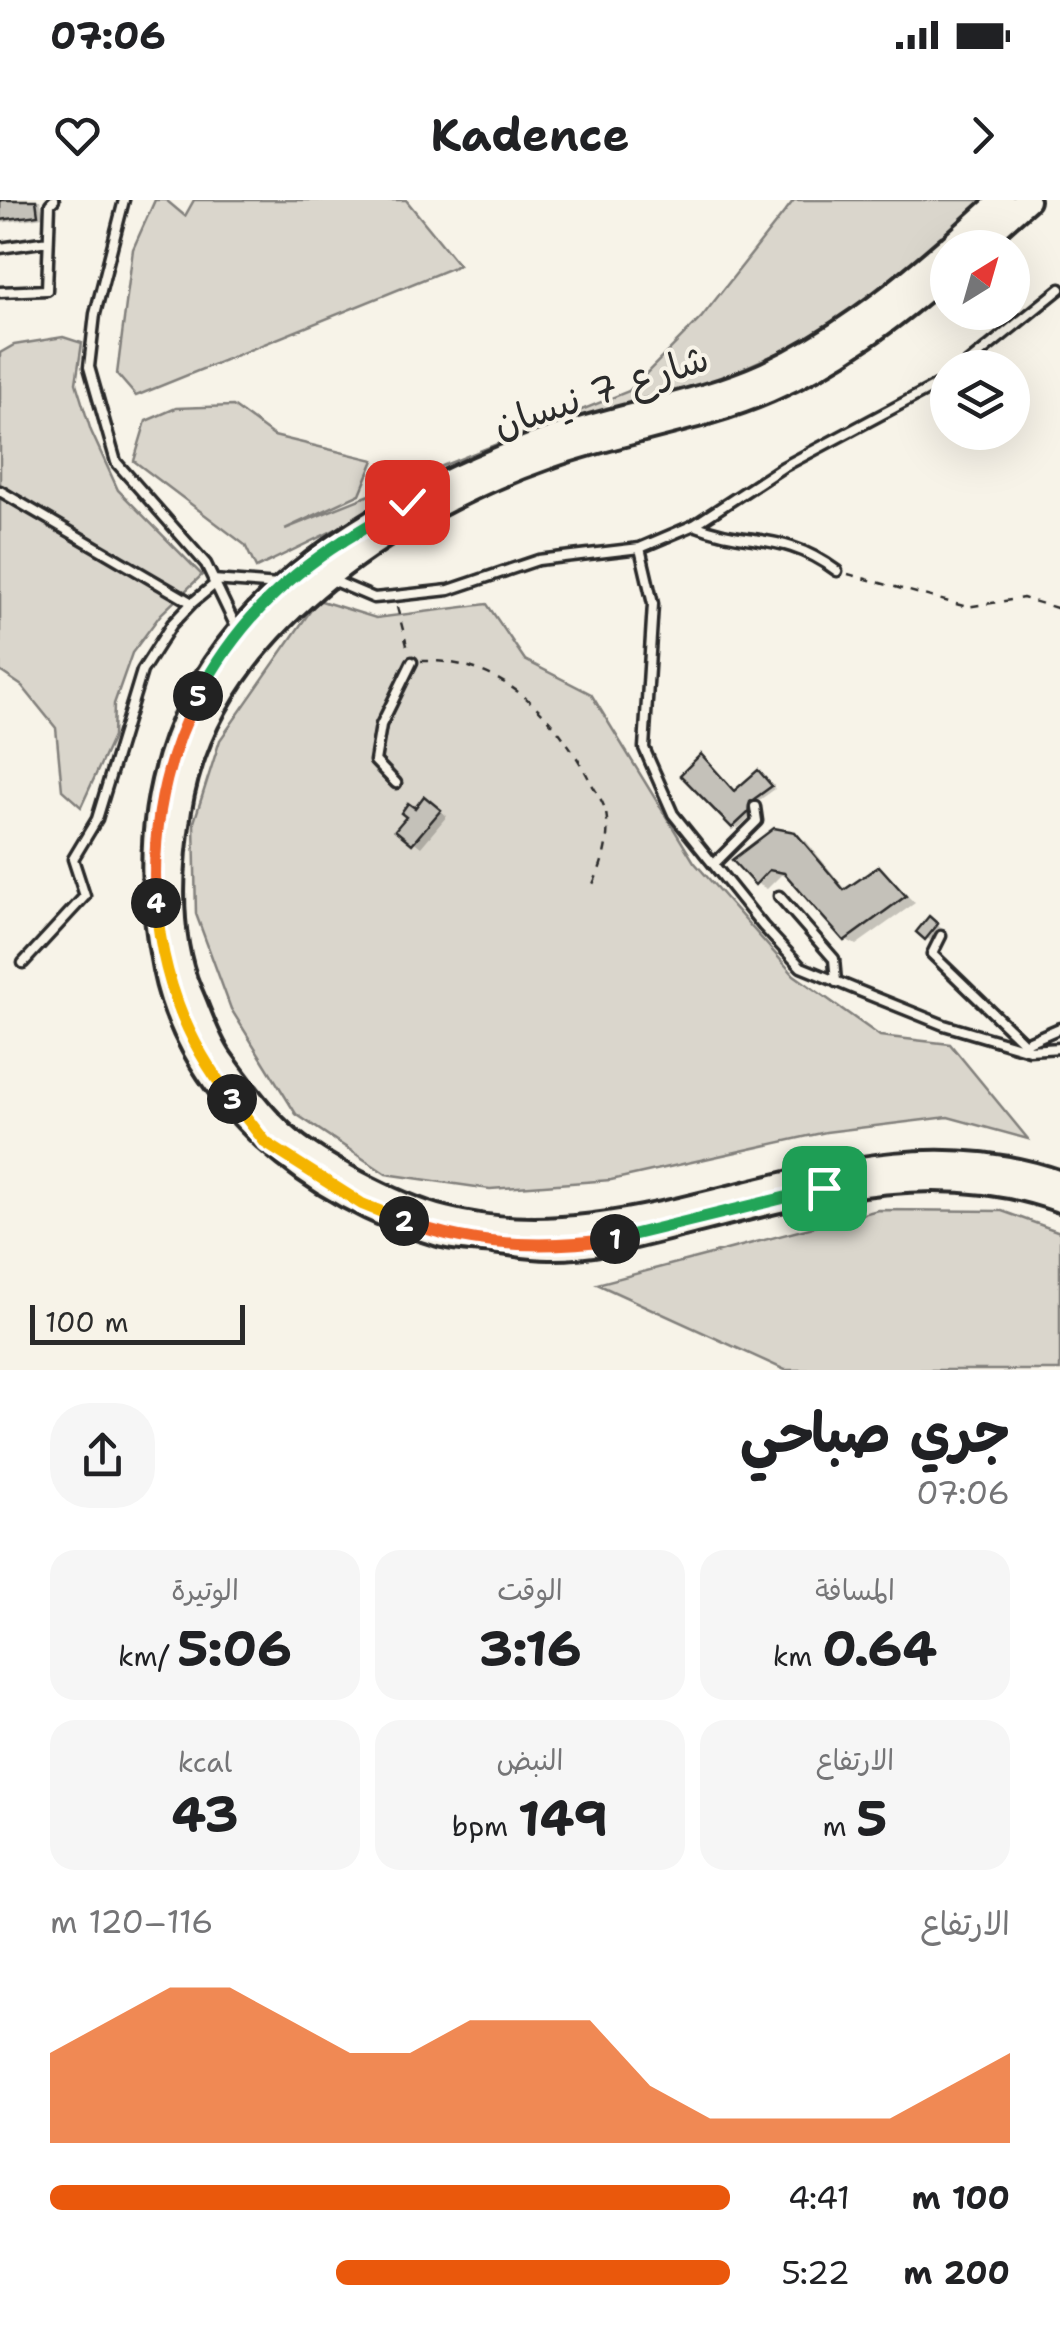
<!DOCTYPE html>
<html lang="ar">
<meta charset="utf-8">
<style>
:root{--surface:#fff;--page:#f6f6f6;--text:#202124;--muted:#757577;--accent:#ea580c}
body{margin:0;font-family:"Shantell Sans","Playpen Sans Arabic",sans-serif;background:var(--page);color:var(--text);direction:rtl;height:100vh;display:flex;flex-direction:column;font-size:38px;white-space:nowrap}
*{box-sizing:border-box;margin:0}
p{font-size:32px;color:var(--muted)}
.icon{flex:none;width:55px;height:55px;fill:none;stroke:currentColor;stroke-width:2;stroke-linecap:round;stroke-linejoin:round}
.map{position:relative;height:1170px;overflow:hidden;direction:ltr}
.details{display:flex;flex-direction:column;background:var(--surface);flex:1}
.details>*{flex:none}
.needle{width:65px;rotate:37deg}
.fabs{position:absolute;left:930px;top:30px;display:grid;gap:20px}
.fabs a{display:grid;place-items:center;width:100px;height:100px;border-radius:50%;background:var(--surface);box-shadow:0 10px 40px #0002;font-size:50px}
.scale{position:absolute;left:30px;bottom:25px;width:215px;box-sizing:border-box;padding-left:10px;border:5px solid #2b2b2b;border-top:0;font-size:28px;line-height:35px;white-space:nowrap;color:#2b2b2b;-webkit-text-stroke:8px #f7f3e8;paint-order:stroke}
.pin{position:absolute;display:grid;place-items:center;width:85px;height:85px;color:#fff;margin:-42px;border-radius:20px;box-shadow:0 5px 15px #0006}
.km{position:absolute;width:50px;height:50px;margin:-25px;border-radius:50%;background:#222;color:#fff;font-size:28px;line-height:50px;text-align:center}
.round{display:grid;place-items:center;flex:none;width:105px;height:105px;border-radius:40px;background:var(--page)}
.headline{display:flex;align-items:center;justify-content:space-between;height:170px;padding:0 50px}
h1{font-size:55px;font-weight:700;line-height:75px}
.metrics{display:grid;grid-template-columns:repeat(3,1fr);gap:15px;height:170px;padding:10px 50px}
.metrics div{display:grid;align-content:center;border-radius:25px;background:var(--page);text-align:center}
.metrics b{font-size:50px;font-weight:700}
.metrics small{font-size:28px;font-weight:400}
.metrics p{font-size:28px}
.chart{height:280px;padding:20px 50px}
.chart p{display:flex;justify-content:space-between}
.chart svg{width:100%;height:180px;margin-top:10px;fill:var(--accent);opacity:.7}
ul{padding:0 50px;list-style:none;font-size:32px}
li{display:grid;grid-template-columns:160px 120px 1fr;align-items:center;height:75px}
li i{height:25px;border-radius:12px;background:var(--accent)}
.status{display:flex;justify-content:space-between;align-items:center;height:70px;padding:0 50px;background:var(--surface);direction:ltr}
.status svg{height:28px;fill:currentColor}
header{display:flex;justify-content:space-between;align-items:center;height:130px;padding:0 50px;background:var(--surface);font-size:45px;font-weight:700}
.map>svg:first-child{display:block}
.green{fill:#dad6cc;stroke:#82807c;stroke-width:2.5}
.shadow{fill:#0003}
.building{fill:#c4c1b9;stroke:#2b2b2b;stroke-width:2.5}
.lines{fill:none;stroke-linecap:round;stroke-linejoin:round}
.service-casing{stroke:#2b2b2b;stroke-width:15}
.primary-casing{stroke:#2b2b2b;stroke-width:30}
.path{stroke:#2b2b2b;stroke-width:2.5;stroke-dasharray:8 8;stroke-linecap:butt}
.service{stroke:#f7f3e8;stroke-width:8}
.primary{stroke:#f7f3e8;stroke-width:22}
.split-1-casing{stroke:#fff;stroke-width:20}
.split-2-casing{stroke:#fff;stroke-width:20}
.split-3-casing{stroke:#fff;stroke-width:20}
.split-4-casing{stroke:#fff;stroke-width:20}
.split-5-casing{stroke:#fff;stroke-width:20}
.split-6-casing{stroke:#fff;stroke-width:20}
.split-7-casing{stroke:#fff;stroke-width:20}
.split-1{stroke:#22a559;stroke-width:12}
.split-2{stroke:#f0652b;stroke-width:12}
.split-3{stroke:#f5b400;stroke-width:12}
.split-4{stroke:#f5b400;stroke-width:12}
.split-5{stroke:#f0652b;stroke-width:12}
.split-6{stroke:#22a559;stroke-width:12}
.split-7{stroke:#22a559;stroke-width:12}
.labels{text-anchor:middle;stroke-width:8;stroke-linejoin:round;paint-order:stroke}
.street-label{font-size:38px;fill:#2b2b2b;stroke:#f7f3e8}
</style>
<div class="status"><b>07:06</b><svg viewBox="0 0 49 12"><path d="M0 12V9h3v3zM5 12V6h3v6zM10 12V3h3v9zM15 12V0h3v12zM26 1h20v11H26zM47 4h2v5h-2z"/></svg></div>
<header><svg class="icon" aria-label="forward" viewBox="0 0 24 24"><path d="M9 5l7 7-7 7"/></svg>Kadence<svg class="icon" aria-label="heart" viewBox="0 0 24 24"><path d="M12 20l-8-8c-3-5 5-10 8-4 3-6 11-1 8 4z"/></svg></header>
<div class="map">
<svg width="1060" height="1170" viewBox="0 0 1060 1170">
<rect width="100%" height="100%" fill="#f7f3e8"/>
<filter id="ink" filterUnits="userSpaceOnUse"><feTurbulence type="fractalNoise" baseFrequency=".01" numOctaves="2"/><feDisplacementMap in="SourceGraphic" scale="20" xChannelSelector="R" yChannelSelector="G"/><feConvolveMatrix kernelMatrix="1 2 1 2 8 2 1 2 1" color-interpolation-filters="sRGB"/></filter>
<g filter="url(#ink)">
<path class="green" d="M155,0h11l19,16 9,-16h212l53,65 -323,131 -19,-22 16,-125z
M794,0h195l-149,126 -183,80 -294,110 -107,52 -11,-23 -111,-84 12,-40 30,-13 57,-2 41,30 100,24 -14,34 -75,35 344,-138 72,-73z
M63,137l19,6 -6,40 15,48 27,59 84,85 -41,39 -29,39 -18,51 -1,33 -32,70 -19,-17 -6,-62 -34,-42 -22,-15v-318l14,-8z
M318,400l58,18 111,-14 38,56 66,34 103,168 100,113 86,61 70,8 78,95 -80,-22 -122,15 -215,48 -121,9 -104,-15 -90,-60 -65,-105 -35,-95 -2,-92 26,-82z
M878,1010l124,1 58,21v138h-275l-188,-86z"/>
<path class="shadow" d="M0,0h40l4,17 -44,6z
M762,575l13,14 -21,15 -2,11 -14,13 -4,-2 1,-33z
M432,604l15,12 -26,31 -22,-17 17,-20z
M794,634l12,7 41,50 32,-22 36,34 -59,42 -11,-6 -54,-62 -10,-2 -14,14 -11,-6z
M934,722l7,6 -11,12 -4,-2z"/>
<path class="building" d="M0,0h36l2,15 -38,5z
M701,554l33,37 24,-21 14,16 -22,16 -2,11 -16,15 -52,-53z
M424,596l17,14 -29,34 -17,-14 11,-13 -5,-4 7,-10 7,5z
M774,628l21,4 49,58 35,-24 27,30 -62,45 -60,-68 -15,-3 -14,15 -23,-25z
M929,716l9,8 -13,16 -9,-8z"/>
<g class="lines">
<g class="service-casing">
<path id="service" d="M124,0l-29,114 -6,53 27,95 90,102 31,65
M0,48l48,-7
M0,92l47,-2 3,-86 4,-4
M962,168l98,-79
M0,291l192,112 23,-19
M694,325c55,22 88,5 143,46
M640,348l54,-23 89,-58 165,-88
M213,380l66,5
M334,381l40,17 21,-2 54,-6 89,-30 102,-12 13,56 -9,144 29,66 90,112 38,41 61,25 82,33 85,25 31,-2
M396,583l-21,-22 6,-36 31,-63
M714,664l43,-43 -2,-14
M779,696l55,63 2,23
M941,736l-9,18 92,89
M23,763l62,-67 -12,-37 24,-40 45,-148 30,-47 20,-21
M1021,845l39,-17"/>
</g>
<g class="primary-casing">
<path id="primary" d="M948,48c-57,50 -114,94 -182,126 -70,32 -151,41 -223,68 -245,91 -437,239 -378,527 27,132 150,230 274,265 17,5 37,5 55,7 18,2 37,6 55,6 47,1 97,-14 142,-25 122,-31 247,-67 369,-22
M949,48l53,-48
M973,48l54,-48
M948,70c-54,47 -112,91 -179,120 -68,30 -146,40 -217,65 -160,56 -345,176 -373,355 -9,58 -13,126 10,181 10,22 18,49 32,69 16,22 34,48 54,67 33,35 123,80 169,92 208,54 403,-112 616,-36"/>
</g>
<path class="path" d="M848,374l119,33 56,-9 37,11
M397,407l12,46
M421,461c78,-3 134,53 168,118 5,10 15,23 17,34 5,25 -4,54 -15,75"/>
<use href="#service" class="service"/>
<use href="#primary" class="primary"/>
</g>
</g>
<g class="lines" filter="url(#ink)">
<g class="split-1-casing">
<path id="split-1" d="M615,1039l209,-51"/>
</g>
<g class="split-2-casing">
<path id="split-2" d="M404,1021c68,26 140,28 211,18"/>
</g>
<g class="split-3-casing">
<path id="split-3" d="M232,899l34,44 96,61 42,17"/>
</g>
<g class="split-4-casing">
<path id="split-4" d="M156,703c6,73 30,139 76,196"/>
</g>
<g class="split-5-casing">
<path id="split-5" d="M156,703c-5,-74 8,-141 42,-207"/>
</g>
<g class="split-6-casing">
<path id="split-6" d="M198,496c35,-67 82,-115 145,-155"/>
</g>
<g class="split-7-casing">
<path id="split-7" d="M343,341l64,-39"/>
</g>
<use href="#split-1" class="split-1"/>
<use href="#split-2" class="split-2"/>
<use href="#split-3" class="split-3"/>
<use href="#split-4" class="split-4"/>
<use href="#split-5" class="split-5"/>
<use href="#split-6" class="split-6"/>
<use href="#split-7" class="split-7"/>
</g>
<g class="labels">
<g class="street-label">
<text transform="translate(601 191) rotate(-18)" y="13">شارع 7 نيسان</text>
</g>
</g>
</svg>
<div class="fabs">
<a><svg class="needle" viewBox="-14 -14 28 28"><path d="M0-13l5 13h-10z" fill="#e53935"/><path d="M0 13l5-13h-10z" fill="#757577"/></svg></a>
<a><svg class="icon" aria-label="layers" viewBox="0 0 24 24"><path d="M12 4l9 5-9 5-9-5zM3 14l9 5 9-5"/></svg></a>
</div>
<div class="scale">100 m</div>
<div class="pin" style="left:824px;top:988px;background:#1e9e55"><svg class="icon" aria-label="arrive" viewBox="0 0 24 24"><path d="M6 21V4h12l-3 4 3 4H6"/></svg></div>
<div class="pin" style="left:407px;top:302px;background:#d93025"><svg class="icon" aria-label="check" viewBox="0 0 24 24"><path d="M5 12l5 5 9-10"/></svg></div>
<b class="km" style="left:615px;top:1039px">1</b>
<b class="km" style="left:404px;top:1021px">2</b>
<b class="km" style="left:232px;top:899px">3</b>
<b class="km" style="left:156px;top:703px">4</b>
<b class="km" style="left:198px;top:496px">5</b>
</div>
<section class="details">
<div class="headline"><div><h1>جري صباحي</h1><p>07:06</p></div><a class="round"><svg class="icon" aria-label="share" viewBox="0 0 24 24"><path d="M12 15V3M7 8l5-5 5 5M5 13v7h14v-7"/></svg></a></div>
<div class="metrics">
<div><p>المسافة</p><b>0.64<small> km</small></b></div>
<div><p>الوقت</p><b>3:16</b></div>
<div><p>الوتيرة</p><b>5:06<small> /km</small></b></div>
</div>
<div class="metrics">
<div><p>الارتفاع</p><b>5<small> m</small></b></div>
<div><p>النبض</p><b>149<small> bpm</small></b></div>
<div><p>kcal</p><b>43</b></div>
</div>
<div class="chart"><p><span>الارتفاع</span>116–120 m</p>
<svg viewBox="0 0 160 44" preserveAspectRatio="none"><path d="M0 44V22L10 14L20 6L30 6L40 14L50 22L60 22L70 14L80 14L90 14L100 30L110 38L120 38L130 38L140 38L150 30L160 22V44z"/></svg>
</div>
<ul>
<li><b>100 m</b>4:41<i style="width:100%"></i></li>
<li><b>200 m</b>5:22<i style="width:58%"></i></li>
</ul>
</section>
